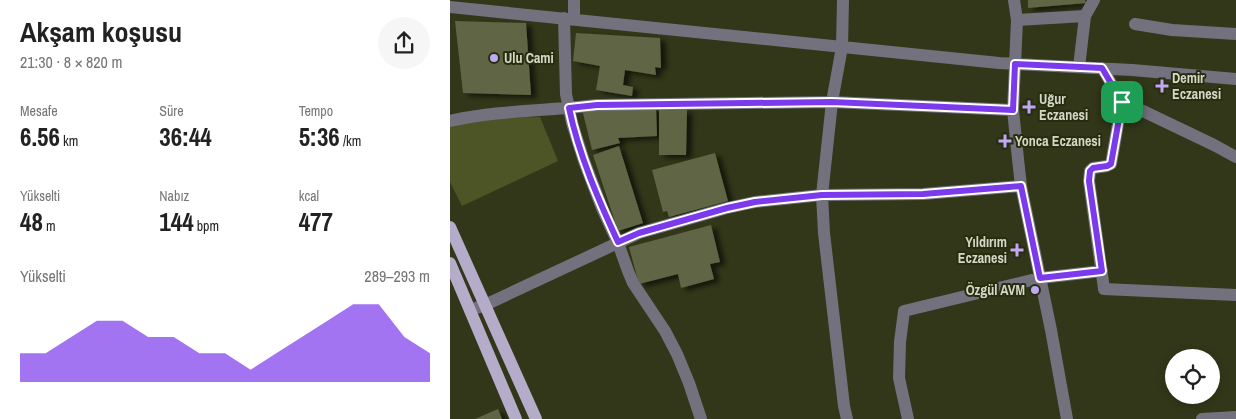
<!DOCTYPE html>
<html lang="tr">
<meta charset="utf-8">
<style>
:root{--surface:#fff;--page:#f6f6f6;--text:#222;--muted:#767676;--accent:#7c3aed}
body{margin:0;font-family:"Archivo Narrow",sans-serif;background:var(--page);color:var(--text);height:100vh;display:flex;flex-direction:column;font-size:19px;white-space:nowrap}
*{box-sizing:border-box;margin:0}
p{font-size:16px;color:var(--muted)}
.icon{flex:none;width:28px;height:28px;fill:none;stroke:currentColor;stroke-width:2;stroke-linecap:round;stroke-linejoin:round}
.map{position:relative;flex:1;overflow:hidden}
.panel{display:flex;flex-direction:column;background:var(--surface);width:450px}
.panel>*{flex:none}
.buttons{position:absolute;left:715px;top:349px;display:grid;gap:10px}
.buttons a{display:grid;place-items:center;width:55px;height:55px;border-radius:50%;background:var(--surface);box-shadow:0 2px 8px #0003;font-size:25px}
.pin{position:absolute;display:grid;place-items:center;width:42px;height:42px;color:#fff;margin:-21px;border-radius:10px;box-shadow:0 2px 8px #0006}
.round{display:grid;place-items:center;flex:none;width:52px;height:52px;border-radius:26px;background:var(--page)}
.headline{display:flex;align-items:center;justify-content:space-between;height:85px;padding:0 20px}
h1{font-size:28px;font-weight:700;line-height:38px}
.stats{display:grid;grid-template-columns:repeat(3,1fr);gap:8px;height:85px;padding:5px 20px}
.stats div{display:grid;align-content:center}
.stats b{font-size:25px;font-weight:700}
.stats small{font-size:14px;font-weight:400}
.stats p{font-size:14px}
.chart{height:140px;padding:10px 20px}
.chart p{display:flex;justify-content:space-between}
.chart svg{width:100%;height:90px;margin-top:5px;fill:var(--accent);opacity:.7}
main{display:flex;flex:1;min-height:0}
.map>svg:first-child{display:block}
.green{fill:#4d5526}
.building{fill:#5f6545;filter:url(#shadow)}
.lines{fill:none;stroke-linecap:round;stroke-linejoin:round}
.minor{stroke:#74717f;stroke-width:12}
.major{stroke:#b4acc9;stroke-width:12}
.route-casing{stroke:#fff;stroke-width:10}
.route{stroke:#7c3aed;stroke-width:6}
.poi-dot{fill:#bfa8f4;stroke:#282d0f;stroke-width:2}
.labels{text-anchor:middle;stroke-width:4;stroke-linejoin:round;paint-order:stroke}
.poi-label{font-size:14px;font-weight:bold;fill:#d3d8c6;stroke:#282d0f;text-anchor:start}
</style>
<main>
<section class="panel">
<div class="headline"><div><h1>Akşam koşusu</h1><p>21:30 · 8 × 820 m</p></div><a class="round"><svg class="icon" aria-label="share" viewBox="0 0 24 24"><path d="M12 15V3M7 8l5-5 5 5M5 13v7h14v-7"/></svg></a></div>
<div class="stats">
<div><p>Mesafe</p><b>6.56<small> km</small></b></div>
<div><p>Süre</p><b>36:44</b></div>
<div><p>Tempo</p><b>5:36<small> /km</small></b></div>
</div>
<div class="stats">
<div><p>Yükselti</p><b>48<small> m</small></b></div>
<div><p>Nabız</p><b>144<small> bpm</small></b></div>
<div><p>kcal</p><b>477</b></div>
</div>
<div class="chart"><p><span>Yükselti</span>289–293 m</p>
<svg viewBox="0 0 160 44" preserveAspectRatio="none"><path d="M0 44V30L10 30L20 22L30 14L40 14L50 22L60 22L70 30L80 30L90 38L100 30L110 22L120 14L130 6L140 6L150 22L160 30V44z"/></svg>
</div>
</section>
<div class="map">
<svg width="786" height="419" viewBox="0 0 786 419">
<defs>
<filter id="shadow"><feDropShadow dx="5.5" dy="3" stdDeviation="2.5" flood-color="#0009"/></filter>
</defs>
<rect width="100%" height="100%" fill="#323719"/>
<path class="green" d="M90,117l18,44 -96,45 -12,-24v-56l21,-8z"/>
<path class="building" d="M578,0h57l1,3 -58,5z
M5,21l71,2 5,72 -68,-2z
M126,33l84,5 1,30 -6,-1 1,8 -31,-5 -2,15 10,2 -1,9 -36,-6 4,-24 -27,-5z
M161,106l45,2 1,28 -39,2 2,5 -28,7 -9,-37z
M209,110h28l-1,45h-27z
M169,146l24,77 -25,8 -25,-76z
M265,153l13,48 -59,16 -2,-6 -4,1 -11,-42z
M261,225l9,37 -10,2 4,15 -33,9 -3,-14 -39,10 -10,-37z
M48,409l4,10h-27z"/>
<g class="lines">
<path class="minor" d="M393,0l-1,47 -10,55 -10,93 2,38 20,173 3,13
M564,0l3,20 -4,90 5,49 3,27 30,144 16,89
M0,7l549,56 133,7 104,9
M114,18l2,76 6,29 12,38 18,47 16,35 10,28 5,12 32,48 12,23 12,29 12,36
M124,19v-19
M567,20l68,-4
M685,24l37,6 64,4
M629,67l6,-51 9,-16
M652,68l20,33 92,44 22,12
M672,101l-11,63 -4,2 -14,2 -3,3 -1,10 15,108 132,6
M0,121c48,-11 98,-10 147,-16l235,-3 181,8
M20,310l15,-5 154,-72 88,-25 28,-6 67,-7 101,-1 98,-8
M458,419l-9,-41 1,-36 4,-31 136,-33 62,-7
M752,419l34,-2"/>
<path class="major" d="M0,227l86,192
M0,263l66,156"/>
</g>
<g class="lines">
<g class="route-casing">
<path id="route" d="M565,64l87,4 20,34 -11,62 -4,2 -14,2 -3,3 -1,10 13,90 -62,7 -19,-92 -98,8 -101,1 -67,7 -28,6 -88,25 -21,9c-20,-43 -39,-87 -49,-134l28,-3 235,-3 181,8z"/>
</g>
<use href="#route" class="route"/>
</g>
<g class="poi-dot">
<circle cx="44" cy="58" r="5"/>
<path d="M709.5 78.5h5v5h5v5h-5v5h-5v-5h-5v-5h5z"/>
<path d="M576.5 99.5h5v5h5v5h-5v5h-5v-5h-5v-5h5z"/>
<path d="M552.5 133.5h5v5h5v5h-5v5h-5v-5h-5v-5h5z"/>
<path d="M564.5 242.5h5v5h5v5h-5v5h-5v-5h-5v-5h5z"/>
<circle cx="585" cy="290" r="5"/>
</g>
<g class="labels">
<g class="poi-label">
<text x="54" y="63">Ulu Cami</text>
<text x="722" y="83">Demir<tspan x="722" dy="16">Eczanesi</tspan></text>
<text x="589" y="104">Uğur<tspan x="589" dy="16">Eczanesi</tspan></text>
<text x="565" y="146">Yonca Eczanesi</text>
<text x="557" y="247" text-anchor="end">Yıldırım<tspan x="557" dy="16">Eczanesi</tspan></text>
<text x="575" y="295" text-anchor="end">Özgül AVM</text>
</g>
</g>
</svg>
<div class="buttons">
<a><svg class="icon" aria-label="locate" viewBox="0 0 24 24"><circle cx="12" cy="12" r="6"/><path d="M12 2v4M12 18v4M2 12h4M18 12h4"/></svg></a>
</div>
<div class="pin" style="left:672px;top:102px;background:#1e9e55"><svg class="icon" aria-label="arrive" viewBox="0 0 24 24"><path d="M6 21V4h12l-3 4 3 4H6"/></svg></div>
</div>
</main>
